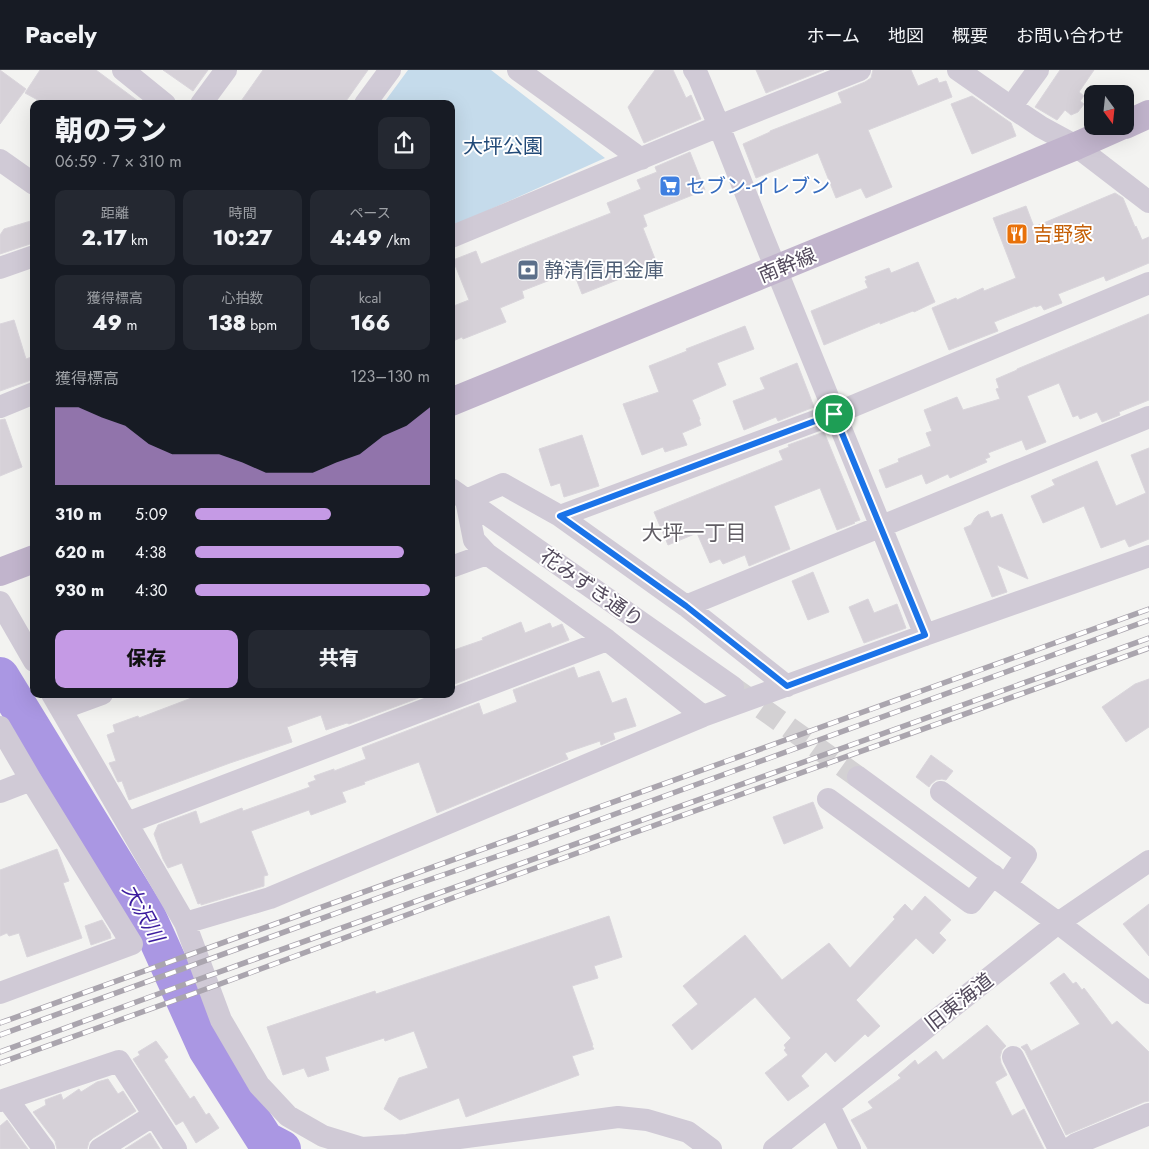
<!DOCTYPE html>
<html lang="ja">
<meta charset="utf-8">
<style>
:root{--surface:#171b24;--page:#242831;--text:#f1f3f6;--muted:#9ea1a6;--line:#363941;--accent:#c59ae5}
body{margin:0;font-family:Jost,"Noto Sans JP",sans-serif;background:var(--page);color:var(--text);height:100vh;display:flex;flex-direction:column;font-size:19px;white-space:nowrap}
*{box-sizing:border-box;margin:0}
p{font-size:16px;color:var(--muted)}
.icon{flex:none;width:28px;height:28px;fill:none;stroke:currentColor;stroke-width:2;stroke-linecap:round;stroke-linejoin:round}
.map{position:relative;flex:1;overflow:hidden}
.panel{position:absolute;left:30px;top:30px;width:425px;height:598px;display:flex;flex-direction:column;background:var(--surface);border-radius:10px;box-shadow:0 5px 20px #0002}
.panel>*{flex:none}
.needle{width:32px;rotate:165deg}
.tools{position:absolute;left:1084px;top:15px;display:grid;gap:10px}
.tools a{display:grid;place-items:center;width:50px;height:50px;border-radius:10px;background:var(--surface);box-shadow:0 5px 20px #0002;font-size:25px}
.pin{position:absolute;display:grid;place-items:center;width:42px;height:42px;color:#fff;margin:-21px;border:2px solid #fff;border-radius:50%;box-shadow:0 1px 5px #0007}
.round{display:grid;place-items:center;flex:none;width:52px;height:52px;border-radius:10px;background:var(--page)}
.head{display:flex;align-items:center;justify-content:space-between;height:85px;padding:0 25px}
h1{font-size:28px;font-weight:800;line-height:38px}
.figures{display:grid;grid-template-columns:repeat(3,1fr);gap:8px;height:85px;padding:5px 25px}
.figures div{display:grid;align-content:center;border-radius:10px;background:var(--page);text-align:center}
.figures b{font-size:21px;font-weight:800}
.figures small{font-size:14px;font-weight:400}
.figures p{font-size:14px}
.chart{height:140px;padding:10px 25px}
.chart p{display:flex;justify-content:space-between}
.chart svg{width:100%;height:90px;margin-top:5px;fill:var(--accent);opacity:.7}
.primary-button{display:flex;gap:10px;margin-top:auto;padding:10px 25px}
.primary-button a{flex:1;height:58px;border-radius:10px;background:var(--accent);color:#111;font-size:20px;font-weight:800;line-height:58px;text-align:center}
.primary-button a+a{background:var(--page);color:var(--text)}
ul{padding:0 25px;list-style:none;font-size:16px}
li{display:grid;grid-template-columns:80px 60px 1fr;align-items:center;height:38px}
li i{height:12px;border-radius:6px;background:var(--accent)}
header{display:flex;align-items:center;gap:30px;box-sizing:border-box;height:70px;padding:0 25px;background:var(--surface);border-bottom:1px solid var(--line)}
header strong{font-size:24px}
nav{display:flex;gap:28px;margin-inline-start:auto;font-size:18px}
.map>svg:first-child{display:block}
.green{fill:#c5dbeb}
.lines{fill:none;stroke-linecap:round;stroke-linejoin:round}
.river{stroke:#aa97e3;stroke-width:38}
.building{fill:#d6d1d8;stroke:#dad6dc}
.minor-tunnel{stroke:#d3d1d3;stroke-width:22;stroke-dasharray:22 11;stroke-linecap:butt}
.minor{stroke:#d0cad6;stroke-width:22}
.major{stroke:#c1b4cc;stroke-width:28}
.rail-casing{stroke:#aaa5ae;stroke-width:5.5}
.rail{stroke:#fff;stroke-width:4;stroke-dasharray:11;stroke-linecap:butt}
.route-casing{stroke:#fff;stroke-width:10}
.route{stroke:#1a73e8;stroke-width:6}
.labels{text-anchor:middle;stroke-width:4;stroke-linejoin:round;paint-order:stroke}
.park-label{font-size:20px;fill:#224a78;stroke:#fff}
.shop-label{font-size:20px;fill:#366cbe;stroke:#fff;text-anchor:start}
.food-label{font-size:20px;fill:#c56008;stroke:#fff;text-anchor:start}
.street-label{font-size:20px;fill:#544b5d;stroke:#fff}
.service-label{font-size:20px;fill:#4e5e75;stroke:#fff;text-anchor:start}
.neighbourhood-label{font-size:21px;fill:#625e65;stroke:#fff}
.water-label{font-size:21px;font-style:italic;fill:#3c1c9e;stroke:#fff}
</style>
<header>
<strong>Pacely</strong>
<nav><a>ホーム</a><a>地図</a><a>概要</a><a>お問い合わせ</a></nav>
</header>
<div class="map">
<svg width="1149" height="1079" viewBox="0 0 1149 1079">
<rect width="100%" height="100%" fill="#f3f3f1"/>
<path class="green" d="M408,0h83l114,88 -154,69v-123h-68z"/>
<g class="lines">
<path class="river" d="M0,606l147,240 60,133 58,91 17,9"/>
</g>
<path class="building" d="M0,0l26,19 -26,35z
M40,0h56l46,34h-97l-20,-11z
M163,0h45l-15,21z
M263,0h105l-24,34h-105z
M655,0h18l13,28 5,-3 10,24 -57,24 -16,-36z
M756,0h68l-58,23z
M873,0h38l7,16 19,-8 2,5 7,-2 6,16 -84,33 24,57 -26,11 -5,-10 -25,10 -18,-45 -62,25 -13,-34 27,-12v-1l72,-28 -4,-10 27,-11 6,-4z
M1060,0h34l-15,22 5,4 -4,5 4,3 -6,8 -7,3 -6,-5 -8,10 -22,-13z
M972,26l39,27 5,13 -44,18 -21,-50z
M690,82l15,38 -62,25 4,11 -4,2 14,36 -75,30 -9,-23 -51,20 2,7 -24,10 6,14 -43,17 -1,-2 -11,5v-35l18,-7 -16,-40 23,-9 5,13 130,-51 -4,-10 34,-14 -4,-9 20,-8 -2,-5z
M1115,123l8,5 12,29 1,-1 6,14 7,-3v26l-43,18 -2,-5 -46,18 4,9 -18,7 -3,-5 -5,2 -1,-1 -41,16 4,9 -49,19 -17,-42 24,-10 1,2 26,-12 1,3 32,-13 -23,-60 33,-12 8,21z
M34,150v23l-4,1 -30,10v-19l4,-6z
M918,192l17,40 -21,10 -1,-1 -33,13v-2l-56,23 -13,-34 57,-23 -3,-7 2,-1 -2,-3 24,-9 2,5z
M1149,244v86l-30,12 1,3 -18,7 -5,-10 -17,7 -2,-4 -5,2 -14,-34 -32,13 19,46 -20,8 -4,-10 -34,13 2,4 -5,2 2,3 -37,16 -2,-4 -22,10 -4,-10 -36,14 -7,-18 20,-8 -1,-3 33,-13 -5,-13 6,-2 -8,-21 33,-13 6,13 37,-11 -4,-10 3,-1 -3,-9 21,-9v-1z
M14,250l12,39 8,-3v23l-34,12v-67z
M745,256l9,23 -37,14 9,22 -34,15 8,19 -1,1 2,5 -19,8 5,12 -22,7 -2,-5 -21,8 -19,-51 36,-12 -10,-26 38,-15 -1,-2z
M797,293l17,44 -36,14 -2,-4 -32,13 -11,-29 32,-12 -5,-11z
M5,349l17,48 -22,9v-56z
M824,362l36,88 -6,2 1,1 -18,7 -17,-42 -46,18 16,43 -41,17 -4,-11 -22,9 -3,-5 -10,4 -13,-30 -29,12 -14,-33 129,-52 -4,-9 10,-4 -1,-2z
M582,365l17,51 -35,11 -4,-14 -9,3 -12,-37z
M1149,378v91l-20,8 -4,-8 -24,9 -17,-42 -41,17 -12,-27 24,-11 -3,-5 45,-19 19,45 30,-13 -15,-38z
M988,441l3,7 11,-4 26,65 -31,-14 10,27 -15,5 -28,-69 7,-3 4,-7 3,-3z
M813,502l16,40 -21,8 -16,-39z
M868,529l6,14 23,-9 9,24 -42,15 -15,-36z
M521,552l4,11 25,-10 2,5 10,-4 7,16 -117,45 -1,-3v-31l32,-11 -1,-2z
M574,597l4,11 21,-7 13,32 14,-5 10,28 -23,7 2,6 -14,6 -1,-4 -35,12 3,6 -131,54 -18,-51 -55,20 1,2 -23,8 4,10 -35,13 -2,-5 -58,21 17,44 -4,1v10l-63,19v-2l-3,1 -16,-41 -14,5 -5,-9 -9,-25 4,-9 38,-14 4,13 42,-16 1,3 67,-24 -2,-4 8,-3 -2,-4 20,-7v2l32,-12 -4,-11 117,-45 4,12 34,-13 -4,-12z
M1149,609v48l-23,15 -24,-35 33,-23z
M202,624h227l-80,30 -2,-1 -21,7 -5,-15 -34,12 5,15 -62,21 -101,37 -7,-19 -4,1 -9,-19 7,-2 -9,-26 8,-3 -2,-7 25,-9 1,2z
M931,685l22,16 -7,9 -4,-1 -6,1 -5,4 -2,3 -13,-10z
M813,732l10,26 -39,16 -11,-27z
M57,779l12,32 -6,2 19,55 -55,19 -8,-24 -10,3 -2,-3 -7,3v-66z
M925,826l26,24 -12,13 7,7 -13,14 -17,-16 -60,62 24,26 -12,11 -3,-3 -30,28 -9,-10 -25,24 8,10 -21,15 -23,-28 23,-18 -4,-5 2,-2 -2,-3 7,-7 -36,-41 -63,53 -20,-25 26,-21 -15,-18 62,-51 37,45 47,-37 21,25 45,-49 -2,-2 12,-13 7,7z
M1149,834v52l-26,-32z
M609,846l13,41 -28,9 4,12 -26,8 21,59 -1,1 2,3 -22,7 7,19 -113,42 -7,-19 -59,22 -16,-11 15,-31 29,-10 -14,-37 -29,10 -1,-3 -59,19 4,13 -21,7 -4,-9 -21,7 -16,-48 108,-36 1,3z
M102,850l8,13 1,5 -20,7 -6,-19z
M1064,903l9,11 3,-2 6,8 2,-2 28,37 5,-4 32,31v49l-5,1 -78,33 -41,-84 -4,-4 6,-3 4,7 49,-27 -30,-41z
M987,955l19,21 -4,4 -2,7 1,6 6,12 -12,7 17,34 12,-7 20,40h-176l-17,-29 22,-12 -5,-6 33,-24 -3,-3 17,-15 3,5 18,-14 7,9z
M156,971l12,16 -4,3 26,39 4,-3 12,19 3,-2 10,15 -23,15 -13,-22 -7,4 -43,-66 7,-4 -2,-3z
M108,1009l10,15 5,-3 13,20 -43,27 -4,4 -2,7h-30l-2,-8 -22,-29 13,-7 -1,-5 16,-6 2,6 16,-11 2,3 16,-10z
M7,1050l21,29h-28v-23z
M150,1063l10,16h-35z"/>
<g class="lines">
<path class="minor-tunnel" d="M735,619l123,88"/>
<path class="minor" d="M123,0l42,34
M518,0l123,89
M694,0l4,6 21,50 44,111 162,398
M958,0l53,37
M1038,0l-27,37 30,20 35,19 73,56
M201,34l25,-34
M365,34l25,-34
M0,90l34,24
M451,167l268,-111 141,-56
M0,198l34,-12
M0,337l34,-14
M451,419l282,198
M560,446l274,-102 315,-131
M487,484l-13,-14 -8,-40 37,-16 57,32 126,90 101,80
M451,497l36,-13 120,86 96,76
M0,532l34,59
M686,536l463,-189
M52,624l133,229 36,97 38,65 29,31 35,20 39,12 45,-3 211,-28 29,3 41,12 23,17
M61,639l41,-15
M0,657l31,53 101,164 -132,49
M858,707l200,146 91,70
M0,722l31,-12
M941,722l85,63 -20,30
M828,729l143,104 22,-28
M127,753l480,-183
M185,853l85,-25 433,-182 222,-81 224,-79
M1013,987l46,92
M7,1029l37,50
M0,1031l119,-40 57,88
M829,1036l21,43
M100,1079l54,-34
M774,1079l284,-226 91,-62
M1069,1079l7,-5 73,-30"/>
<path class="major" d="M1125,55l24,-11
M451,332l625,-256 45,-20
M0,502l34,-13"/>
<g class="rail-casing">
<path id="rail" d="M0,953l1149,-414
M0,965l414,-150 116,-40 619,-225
M0,982l169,-62 980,-352
M0,993l220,-79 246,-91 683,-245"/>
</g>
<use href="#rail" class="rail"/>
</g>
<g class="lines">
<g class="route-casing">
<path id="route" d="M834,344l91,221 -138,51 -101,-80 -126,-90z"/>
</g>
<use href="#route" class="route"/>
</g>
<defs>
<g id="supermarket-square" transform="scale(1.125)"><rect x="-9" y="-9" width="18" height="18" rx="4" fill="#3f7fe0" stroke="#fff"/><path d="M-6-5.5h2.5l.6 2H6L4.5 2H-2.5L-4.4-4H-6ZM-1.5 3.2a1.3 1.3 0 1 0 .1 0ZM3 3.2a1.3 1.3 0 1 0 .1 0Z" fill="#fff"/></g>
<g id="restaurant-square" transform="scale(1.125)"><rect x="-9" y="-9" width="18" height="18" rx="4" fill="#e8710a" stroke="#fff"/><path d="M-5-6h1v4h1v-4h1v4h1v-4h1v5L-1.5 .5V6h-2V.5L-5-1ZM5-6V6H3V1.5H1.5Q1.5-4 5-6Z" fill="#fff"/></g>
<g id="bank-square" transform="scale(1.125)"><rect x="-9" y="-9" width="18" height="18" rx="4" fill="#5c6f8a" stroke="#fff"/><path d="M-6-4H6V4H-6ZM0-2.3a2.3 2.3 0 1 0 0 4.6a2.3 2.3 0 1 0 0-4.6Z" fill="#fff"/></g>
</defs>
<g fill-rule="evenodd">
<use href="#supermarket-square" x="670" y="116"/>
<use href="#restaurant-square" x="1017" y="164"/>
<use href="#bank-square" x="528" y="200"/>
</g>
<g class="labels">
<g class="park-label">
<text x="503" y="83">大坪公園</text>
</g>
<g class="shop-label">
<text x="686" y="123">セブン-イレブン</text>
</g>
<g class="food-label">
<text x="1033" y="171">吉野家</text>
</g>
<g class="street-label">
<text transform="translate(787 195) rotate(-22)" y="7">南幹線</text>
<text transform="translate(592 518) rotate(35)" y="7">花みずき通り</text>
<text transform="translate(959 932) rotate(-38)" y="7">旧東海道</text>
</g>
<g class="service-label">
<text x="544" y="207">静清信用金庫</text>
</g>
<g class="neighbourhood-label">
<text x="694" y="470">大坪一丁目</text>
</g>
<g class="water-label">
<text transform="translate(143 843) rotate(62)" y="7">大沢川</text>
</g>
</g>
</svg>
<div class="tools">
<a><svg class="needle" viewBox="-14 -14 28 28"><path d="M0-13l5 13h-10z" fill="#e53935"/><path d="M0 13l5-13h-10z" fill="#9ea1a6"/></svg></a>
</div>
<div class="pin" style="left:834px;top:344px;background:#1e9e55"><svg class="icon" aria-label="arrive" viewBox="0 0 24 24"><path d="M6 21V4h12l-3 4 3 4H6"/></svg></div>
<section class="panel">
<div class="head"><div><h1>朝のラン</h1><p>06:59 · 7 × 310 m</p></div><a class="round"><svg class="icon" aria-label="share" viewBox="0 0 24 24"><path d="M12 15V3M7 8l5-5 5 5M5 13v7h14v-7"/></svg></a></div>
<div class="figures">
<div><p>距離</p><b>2.17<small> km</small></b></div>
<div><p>時間</p><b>10:27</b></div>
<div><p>ペース</p><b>4:49<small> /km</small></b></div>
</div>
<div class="figures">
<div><p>獲得標高</p><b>49<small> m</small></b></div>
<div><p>心拍数</p><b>138<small> bpm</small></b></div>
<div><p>kcal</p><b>166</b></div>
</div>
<div class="chart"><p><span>獲得標高</span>123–130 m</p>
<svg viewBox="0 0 160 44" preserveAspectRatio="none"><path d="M0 44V6L10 6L20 11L30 15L40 24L50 29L60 29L70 29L80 33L90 38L100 38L110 38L120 33L130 29L140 20L150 15L160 6V44z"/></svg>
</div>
<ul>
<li><b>310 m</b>5:09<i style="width:58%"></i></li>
<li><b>620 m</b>4:38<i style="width:89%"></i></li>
<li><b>930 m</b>4:30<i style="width:100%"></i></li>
</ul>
<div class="primary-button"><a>保存</a><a>共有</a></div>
</section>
</div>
